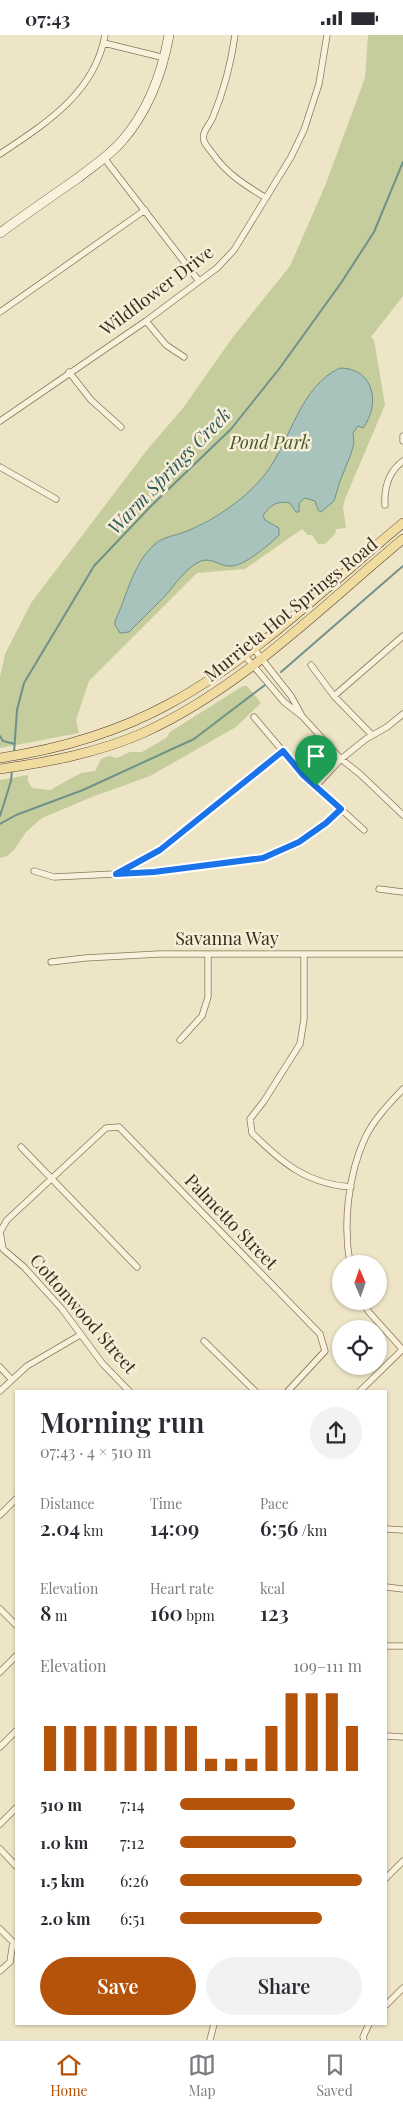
<!DOCTYPE html>
<meta charset="utf-8">
<style>
:root{--surface:#fff;--page:#f2f2f3;--text:#2b2b33;--muted:#7c7c81;--line:#e1e1e2;--accent:#b45309}
body{margin:0;font-family:"Playfair Display",serif;background:var(--page);color:var(--text);height:100vh;display:flex;flex-direction:column;font-size:19px;white-space:nowrap}
*{box-sizing:border-box;margin:0}
p{font-size:16px;color:var(--muted)}
.icon{flex:none;width:28px;height:28px;fill:none;stroke:currentColor;stroke-width:2;stroke-linecap:round;stroke-linejoin:round}
.map{position:relative;flex:1;overflow:hidden}
.panel{position:absolute;left:15px;top:1355px;width:372px;height:635px;display:flex;flex-direction:column;background:var(--surface);border-radius:0px;box-shadow:0 1px 4px #0004}
.panel>*{flex:none}
.needle{width:32px;rotate:358deg}
.fabs{position:absolute;left:332px;top:1220px;display:grid;gap:10px}
.fabs a{display:grid;place-items:center;width:55px;height:55px;border-radius:50%;background:var(--surface);box-shadow:0 1px 4px #0004;font-size:25px}
.pin{position:absolute;display:grid;place-items:center;width:42px;height:42px;color:#fff;margin:-51px -21px;border-radius:50% 50% 50% 0;rotate:-45deg;box-shadow:0 0 5px #0007}
.pin .icon{rotate:45deg}
.round{display:grid;place-items:center;flex:none;width:52px;height:52px;border-radius:26px;background:var(--page)}
.summary{display:flex;align-items:center;justify-content:space-between;height:85px;padding:0 25px}
h1{font-size:28px;font-weight:600;line-height:38px}
.metrics{display:grid;grid-template-columns:repeat(3,1fr);gap:8px;height:85px;padding:5px 25px}
.metrics div{display:grid;align-content:center}
.metrics b{font-size:21px;font-weight:600}
.metrics small{font-size:14px;font-weight:400}
.metrics p{font-size:14px}
.chart{height:140px;padding:10px 25px}
.chart p{display:flex;justify-content:space-between}
.chart svg{width:100%;height:90px;margin-top:5px;stroke:var(--accent);stroke-width:6}
.cta{display:flex;gap:10px;margin-top:auto;padding:10px 25px}
.cta a{flex:1;height:58px;border-radius:30px;background:var(--accent);color:#fff;font-size:20px;font-weight:600;line-height:58px;text-align:center}
.cta a+a{background:var(--page);color:var(--text)}
ul{padding:0 25px;list-style:none;font-size:16px}
li{display:grid;grid-template-columns:80px 60px 1fr;align-items:center;height:38px}
li i{height:12px;border-radius:6px;background:var(--accent)}
.status{display:flex;justify-content:space-between;align-items:center;height:35px;padding:0 25px;background:var(--surface);direction:ltr}
.status svg{height:14px;fill:currentColor}
.tabs{display:flex;justify-content:space-around;align-items:center;height:70px;border-top:1px solid var(--line);background:var(--surface);font-size:14px;color:var(--muted)}
.tabs a{display:grid;justify-items:center;gap:2px}
.tabs .current{color:var(--accent)}
.map>svg:first-child{display:block}
.green{fill:#c4cd9b}
.water{fill:#a8c2bc;stroke:#6f918a}
.lines{fill:none;stroke-linecap:round;stroke-linejoin:round}
.stream{stroke:#6f918a;stroke-width:2}
.minor-casing{stroke:#8a775c;stroke-width:7}
.secondary-casing{stroke:#6c583f;stroke-width:10}
.primary-casing{stroke:#584530;stroke-width:10}
.minor{stroke:#f9f1db;stroke-width:5.5}
.secondary{stroke:#f9f1db;stroke-width:9}
.primary{stroke:#f0dba0;stroke-width:9}
.route-casing{stroke:#fff;stroke-width:10}
.route{stroke:#1a73e8;stroke-width:6}
.labels{text-anchor:middle;stroke-width:5;stroke-linejoin:round;paint-order:stroke}
.street-label{font-size:18px;fill:#3b2e20;stroke:#f6eed7}
.park-label{font-size:18px;font-style:italic;fill:#485727;stroke:#f6eed7}
.water-label{font-size:19px;font-style:italic;fill:#2f5a5a;stroke:#f6eed7}
</style>
<div class="status"><b>07:43</b><svg viewBox="0 0 49 12"><path d="M0 12V9h3v3zM5 12V6h3v6zM10 12V3h3v9zM15 12V0h3v12zM26 1h20v11H26zM47 4h2v5h-2z"/></svg></div>
<div class="map">
<svg width="403" height="2005" viewBox="0 0 403 2005">
<rect width="100%" height="100%" fill="#eee5c7"/>
<path class="green" d="M368,0h35v261l-32,41 3,3 11,65 -40,94 -2,9 3,20 -10,1 -1,5 -10,10h-7l-6,-9h-4l-6,-6 -57,40 -48,4 -108,108 -13,39 3,13 -79,15v-71l5,-23 26,-51 116,-153 36,-42 50,-71 57,-71 35,-80 40,-108z
M243,651h4l14,17 -25,24 -86,49 -58,21 -50,21 -16,14 -12,18 -7,6 -7,2v-78l28,-5v6l4,7 18,2 31,-17 14,-2 6,-12 8,-3 8,2 13,-6h12l24,-14 4,-6z"/>
<path class="water" d="M340,333c34,0 41,36 23,60l-5,-2 -5,7 1,10 -3,11 -11,27 -6,20 -13,11 -3,-2 -3,-9 -10,-3 -6,5v9h-3l-6,-9c-13,-3 -21,3 -27,13l2,4 14,8v7c-10,10 -35,31 -48,31 -11,1 -19,-9 -30,-5 -16,7 -25,23 -36,35 -12,12 -24,24 -36,36l-9,1 -5,-8v-4c12,-25 18,-58 40,-77 9,-8 21,-8 32,-13 28,-11 61,-34 79,-58 25,-33 34,-87 74,-105z"/>
<g class="lines">
<path class="stream" d="M281,637l122,-106
M0,701l3,5 12,3
M14,718l3,-43 7,-27 70,-117 57,-60 80,-77 48,-60 62,-86 33,-51 29,-70
M0,781l11,-35 1,-11
M0,789l16,-9 67,-25 111,-51 71,-54"/>
<g class="minor-casing">
<path id="minor" d="M235,0c-4,29 -11,55 -22,82 -3,8 -12,15 -9,24 2,5 6,9 9,13 14,20 32,31 53,44
M104,8l61,15
M0,119c45,-30 95,-61 105,-119
M104,123l95,123
M0,277l145,-102
M146,286l20,24 18,12
M69,337l22,28 30,27
M0,386l146,-100 71,-53 17,-18 57,-93 13,-27 15,-46 8,-49
M403,401v5
M0,432l56,32
M385,470c-1,-18 3,-33 18,-44
M254,614l37,47 10,18
M245,621l39,46 18,14 39,43 19,15 43,41
M311,630l23,31 38,39
M334,661l69,-60
M254,682l49,58 61,55
M316,751l25,-27 25,-20 21,-12 16,-13
M34,836l20,6 100,-5 109,-14 36,-16 27,-19 15,-14
M118,838l42,-23 123,-98
M379,854l24,3
M304,919v65l-4,25 -36,57 -14,18 2,14c30,30 55,51 99,54
M51,927l34,-4 74,-4h244
M180,1005l22,-24 6,-19v-43
M21,1112l116,120
M0,1197l7,-12 99,-92 13,-1 201,207 5,17 -37,40
M0,1197l3,17 21,18 38,42 40,54 27,28
M350,1229c-7,-40 -2,-89 15,-126 9,-19 24,-34 38,-49
M363,1266l5,10 35,39
M204,1306l51,50
M0,1332l12,13
M0,1356l27,-25 53,-31
M360,1356l43,-42
M0,1480l16,-16
M386,1494l17,1
M386,1552l17,2
M0,1574l16,16
M386,1611h17
M0,1637l16,-16
M386,1701l17,1
M0,1712l16,-16
M0,1789l16,-16
M0,1814l16,17
M386,1843l17,-17
M0,1894l13,13 -3,20 -10,9
M386,1970l17,-17
M210,2005l4,-16
M364,2005l-1,-3 6,-13"/>
</g>
<g class="secondary-casing">
<path id="secondary" d="M0,198c26,-19 52,-37 78,-55 15,-12 31,-22 44,-37 26,-30 40,-67 47,-106"/>
</g>
<g class="primary-casing">
<path id="primary" d="M0,723c60,-9 116,-25 169,-54 86,-46 159,-119 234,-181
M0,734c49,-7 97,-16 143,-36 99,-45 177,-125 260,-194"/>
</g>
<use href="#minor" class="minor"/>
<use href="#secondary" class="secondary"/>
<use href="#primary" class="primary"/>
</g>
<g class="lines">
<g class="route-casing">
<path id="route" d="M283,716l20,24 38,34 -15,14 -27,19 -36,16 -109,14 -38,2 44,-24z"/>
</g>
<use href="#route" class="route"/>
</g>
<g class="labels">
<g class="street-label">
<text transform="translate(157 256) rotate(-37)" y="6">Wildflower Drive</text>
<text transform="translate(291 575) rotate(-39)" y="6">Murrieta Hot Springs Road</text>
<text x="227" y="910">Savanna Way</text>
<text transform="translate(231 1187) rotate(46)" y="6">Palmetto Street</text>
<text transform="translate(83 1279) rotate(49)" y="6">Cottonwood Street</text>
</g>
<g class="park-label">
<text x="270" y="414">Pond Park</text>
</g>
<g class="water-label">
<text transform="translate(169 436) rotate(-46)" y="7">Warm Springs Creek</text>
</g>
</g>
</svg>
<div class="fabs">
<a><svg class="needle" viewBox="-14 -14 28 28"><path d="M0-13l5 13h-10z" fill="#e53935"/><path d="M0 13l5-13h-10z" fill="#7c7c81"/></svg></a>
<a><svg class="icon" aria-label="locate" viewBox="0 0 24 24"><circle cx="12" cy="12" r="6"/><path d="M12 2v4M12 18v4M2 12h4M18 12h4"/></svg></a>
</div>
<div class="pin" style="left:316px;top:751px;background:#1e9e55"><svg class="icon" aria-label="arrive" viewBox="0 0 24 24"><path d="M6 21V4h12l-3 4 3 4H6"/></svg></div>
<section class="panel">
<div class="summary"><div><h1>Morning run</h1><p>07:43 · 4 × 510 m</p></div><a class="round"><svg class="icon" aria-label="share" viewBox="0 0 24 24"><path d="M12 15V3M7 8l5-5 5 5M5 13v7h14v-7"/></svg></a></div>
<div class="metrics">
<div><p>Distance</p><b>2.04<small> km</small></b></div>
<div><p>Time</p><b>14:09</b></div>
<div><p>Pace</p><b>6:56<small> /km</small></b></div>
</div>
<div class="metrics">
<div><p>Elevation</p><b>8<small> m</small></b></div>
<div><p>Heart rate</p><b>160<small> bpm</small></b></div>
<div><p>kcal</p><b>123</b></div>
</div>
<div class="chart"><p><span>Elevation</span>109–111 m</p>
<svg viewBox="0 0 160 44" preserveAspectRatio="none"><path d="M5 44V22M15 44V22M25 44V22M35 44V22M45 44V22M55 44V22M65 44V22M75 44V22M85 44V38M95 44V38M105 44V38M115 44V22M125 44V6M135 44V6M145 44V6M155 44V22"/></svg>
</div>
<ul>
<li><b>510 m</b>7:14<i style="width:63%"></i></li>
<li><b>1.0 km</b>7:12<i style="width:64%"></i></li>
<li><b>1.5 km</b>6:26<i style="width:100%"></i></li>
<li><b>2.0 km</b>6:51<i style="width:78%"></i></li>
</ul>
<div class="cta"><a>Save</a><a>Share</a></div>
</section>
</div>
<nav class="tabs">
<a class="current"><svg class="icon" aria-label="home" viewBox="0 0 24 24"><path d="M3 11l9-7 9 7M6 9v11h12V9"/></svg>Home</a>
<a><svg class="icon" aria-label="map" viewBox="0 0 24 24"><path d="M3 6l6-2 6 2 6-2v14l-6 2-6-2-6 2zM9 4v14M15 6v14"/></svg>Map</a>
<a><svg class="icon" aria-label="saved" viewBox="0 0 24 24"><path d="M7 4h10v16l-5-4-5 4z"/></svg>Saved</a>
</nav>
